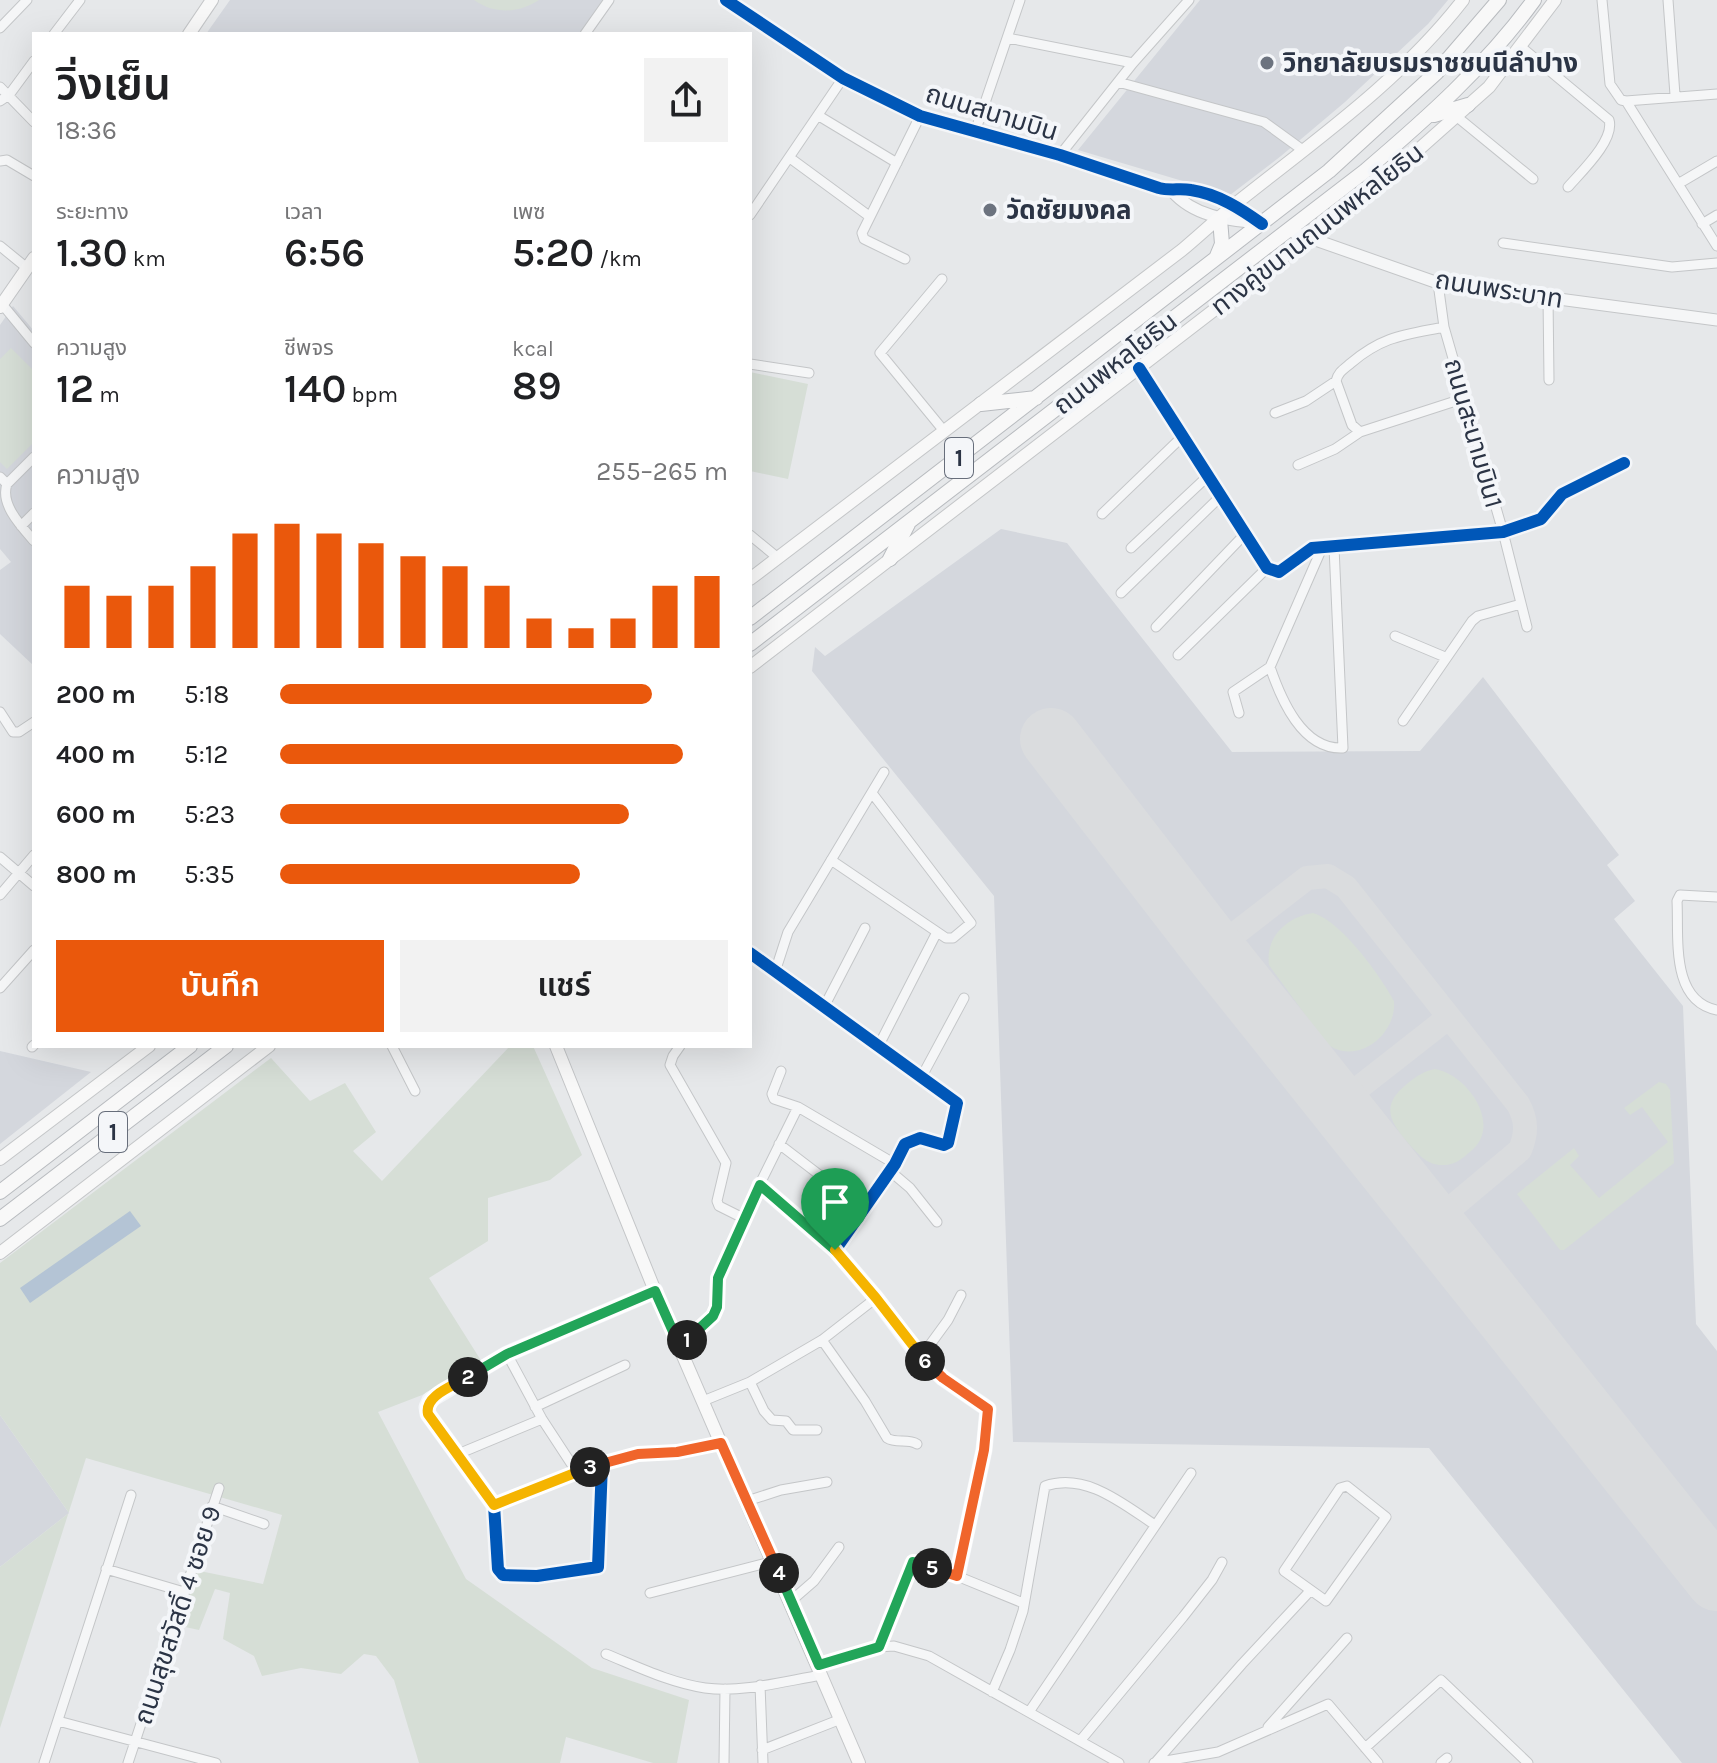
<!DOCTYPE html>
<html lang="th">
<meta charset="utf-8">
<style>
:root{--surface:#fff;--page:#f2f2f2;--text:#202124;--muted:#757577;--accent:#ea580c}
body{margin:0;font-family:Karla,"Noto Sans Thai",sans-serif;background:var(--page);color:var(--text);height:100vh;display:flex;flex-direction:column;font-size:30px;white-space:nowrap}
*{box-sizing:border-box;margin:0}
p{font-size:26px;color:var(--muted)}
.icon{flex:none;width:44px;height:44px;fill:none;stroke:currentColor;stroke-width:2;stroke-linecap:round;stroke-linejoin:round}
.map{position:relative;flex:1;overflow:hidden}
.panel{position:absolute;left:32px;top:32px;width:720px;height:1016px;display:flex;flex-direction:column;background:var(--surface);border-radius:0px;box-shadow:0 8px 32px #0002}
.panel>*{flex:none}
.pin{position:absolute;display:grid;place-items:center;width:68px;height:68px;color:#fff;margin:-82px -34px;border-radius:50% 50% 50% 0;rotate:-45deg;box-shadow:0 0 8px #0007}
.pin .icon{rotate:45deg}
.km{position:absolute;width:40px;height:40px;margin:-20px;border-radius:50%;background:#222;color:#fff;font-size:22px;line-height:40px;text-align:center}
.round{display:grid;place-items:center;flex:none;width:84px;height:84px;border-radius:0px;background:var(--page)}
.headline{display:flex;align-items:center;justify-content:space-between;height:136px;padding:0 24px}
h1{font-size:44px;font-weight:600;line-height:60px}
.figures{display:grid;grid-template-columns:repeat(3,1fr);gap:12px;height:136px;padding:8px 24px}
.figures div{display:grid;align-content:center}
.figures b{font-size:40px;font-weight:600}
.figures small{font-size:22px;font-weight:400}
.figures p{font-size:22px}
.chart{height:224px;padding:16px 24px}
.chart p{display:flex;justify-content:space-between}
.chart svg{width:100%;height:144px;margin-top:8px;stroke:var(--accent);stroke-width:6}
.action{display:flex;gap:16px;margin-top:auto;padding:16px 24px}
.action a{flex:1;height:92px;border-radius:0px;background:var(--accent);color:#fff;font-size:32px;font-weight:600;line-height:92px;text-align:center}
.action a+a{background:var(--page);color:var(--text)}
ul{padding:0 24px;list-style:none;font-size:26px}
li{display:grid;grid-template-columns:128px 96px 1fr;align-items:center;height:60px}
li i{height:20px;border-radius:10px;background:var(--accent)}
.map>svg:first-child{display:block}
.built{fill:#d4d7dd}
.green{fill:#d6ded6}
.water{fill:#b4c4d5}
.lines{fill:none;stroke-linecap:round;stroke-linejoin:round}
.taxiway{stroke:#dadcde;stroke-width:24}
.runway{stroke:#dadcde;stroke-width:62}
.minor-casing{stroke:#c4c6c8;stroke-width:11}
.tertiary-casing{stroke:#c4c6c8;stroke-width:13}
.secondary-casing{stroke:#c4c6c8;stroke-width:14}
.trunk-casing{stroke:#b8bbbf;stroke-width:16}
.minor{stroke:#f5f6f7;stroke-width:9}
.tertiary{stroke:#f5f6f7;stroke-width:11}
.secondary{stroke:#f8f8f8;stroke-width:12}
.trunk{stroke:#f8f8f8;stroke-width:14}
.cycleway-casing{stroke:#f4f6f9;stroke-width:17}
.cycleway{stroke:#0057b8;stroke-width:12}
.split-1-casing{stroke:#fff;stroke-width:16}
.split-2-casing{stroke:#fff;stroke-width:16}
.split-3-casing{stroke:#fff;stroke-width:16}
.split-4-casing{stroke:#fff;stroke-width:16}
.split-5-casing{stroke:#fff;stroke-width:16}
.split-6-casing{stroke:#fff;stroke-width:16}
.split-7-casing{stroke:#fff;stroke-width:16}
.split-1{stroke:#22a559;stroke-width:10}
.split-2{stroke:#22a559;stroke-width:10}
.split-3{stroke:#f5b400;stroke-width:10}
.split-4{stroke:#f0652b;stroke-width:10}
.split-5{stroke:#22a559;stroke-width:10}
.split-6{stroke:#f0652b;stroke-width:10}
.split-7{stroke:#f5b400;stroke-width:10}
.poi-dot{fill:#6c737f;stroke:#f4f6f9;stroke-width:3}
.labels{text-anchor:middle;stroke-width:8;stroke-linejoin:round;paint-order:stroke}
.shield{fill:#f4f6f9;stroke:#676e7b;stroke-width:2}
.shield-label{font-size:24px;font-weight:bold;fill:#2b3445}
.poi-label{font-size:26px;font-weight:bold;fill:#2b3445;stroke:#f4f6f9;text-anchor:start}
.street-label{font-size:26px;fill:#2b3445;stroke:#f4f6f9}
</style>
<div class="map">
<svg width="1717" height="1763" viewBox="0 0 1717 1763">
<rect width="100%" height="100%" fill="#e6e8ea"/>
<path class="built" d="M230,0h374l-24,34h-374z
M1200,0h248l-20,24 -83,78 -64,54 -51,39 -152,-45z
M13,306l21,25v335l-34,-32v-64l11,-8 -11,-13v-224z
M1001,529l66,14 165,209 188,-1 63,-74 136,178 -12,10 28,36 -21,18 69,87 13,318 21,27v412h-35l-253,-315 -416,-6 -19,-546 -182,-225 3,-24 10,9z
M0,1051l91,21 -91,72z
M0,1415l69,98 -69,54z"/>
<path class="green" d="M474,0h65c-21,14 -45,14 -65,0z
M11,348l23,23v71l-27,27 -7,-7v-103z
M750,372l58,12 -20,95 -38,-8z
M1313,913c28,8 67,62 81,88 3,35 -40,67 -69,41l-56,-77c-4,-28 18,-48 44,-52z
M510,1046h23l49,109 -32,25 -62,18v43l-59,37 58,92 -109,42 88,167 126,89 97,32 -12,63h-24l-87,-26 -6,26h-141l-25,-83 -18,-24 -12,-2 -23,20 -40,-6 -39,8 -8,-20 -31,-17 7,-46 -15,-4 -16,41 -23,-5 19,-55 68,14 19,-69 -196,-57 -86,270v-161l69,-54 -69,-98v-152l271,-205 39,43 35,-18 31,49 -23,19 29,30z
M1435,1069c32,5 68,56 36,82 -8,7 -16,14 -27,14 -16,1 -25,-10 -35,-21 -20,-23 -29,-39 -1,-61 9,-7 16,-12 27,-14z
M1659,1082l7,2 4,6 4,73 -110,87h-4l-43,-56 57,-46 5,8 -9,9 29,33 69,-56 -26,-35 -12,8 -6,-7z"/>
<path class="water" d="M130,1211l11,15 -111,77 -10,-15z"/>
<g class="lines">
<path class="taxiway" d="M1214,950l93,-72 21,-2 18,11 172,217c9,16 9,29 2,46l-87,73
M1338,1104l111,-87"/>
<path class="runway" d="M1051,739l163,211 503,630"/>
<g class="minor-casing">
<path id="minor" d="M1602,0l8,84 11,16 5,1 91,145
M1668,0l7,95
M0,28l27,-28
M54,34l26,-34
M585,34l24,-34
M1008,38l125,25
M1520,46l89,74c6,20 -28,52 -41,67
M1118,82l146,40 40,29
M0,87l34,35
M0,101l9,-6 25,-34
M1626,101l91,-7
M819,116l78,47
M1456,116l77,63
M975,132l45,-132
M1060,155l73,-92 56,-63
M790,158l79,58
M0,161l7,-1 27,16
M1678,184l39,-23
M750,215l93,-137
M1702,224l15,-9
M1503,243l169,24 45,-4
M0,246l27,22
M905,259l-41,-20 -2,-6 58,-117
M942,279l-62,74 64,78
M1438,283l6,44 59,205 24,95
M1548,297l1,83
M2,304l32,39
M750,364l59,9
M1139,368l128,200 12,4 33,-24 191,-16 38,-13 21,-25 62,-31
M1336,381l16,44 8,7 105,-34
M1275,413l31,-12 30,-20c2,-9 8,-12 15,-18 32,-27 53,-28 93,-36
M1298,465l37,-16 25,-17
M0,477l7,7c-7,20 13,41 27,57
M7,484l27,-27
M1102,514l81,-78
M21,526l13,-13
M750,535l28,23
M1131,548l77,-72
M1121,593l100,-97
M1156,627l89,-93
M1395,636l50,21
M1178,655l89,-87
M1270,667c11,32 32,83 73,81l-9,-201
M0,712l13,20h6l15,-10
M1239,713l-6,-21 37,-25 52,-119
M1403,721l69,-100 6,-5 43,-12
M0,857l34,29
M831,860l115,78h7l18,-15 -99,-130
M0,895l34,-40
M1717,897l-37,-2 -3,6c2,36 -7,100 40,109
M750,953l207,150 -9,40 -4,2 -24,-7 -15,6 -10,20 -60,86
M775,972l13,-40 96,-160
M0,988l34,-38
M824,1007l41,-79
M392,1046l23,45
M680,1046l-7,10 -3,9 56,98 -9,38 2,5 24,12
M32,1047l2,-2
M878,1047l59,-115
M781,1071l-9,23 2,5 24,8 97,57
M921,1078l43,-80
M779,1144l85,65
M890,1171l20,17 27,34
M760,1185l75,65 41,48 41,55 26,25 45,31 -4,41 -27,126
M822,1340l43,61 22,37c9,6 21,0 30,6
M679,1345l34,-29 4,-9 1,-29 25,-60 55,-111
M507,1354l35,65 34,52
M921,1357l27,-37 13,-25
M750,1382l14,29 8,9 14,1 7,9h24
M703,1401l47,-19 72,-42 54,-42
M535,1407l90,-42
M458,1454l84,-35
M602,1464l-4,103 -61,9 -34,-1 -5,-6 -4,-64 -66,-91 -1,-7 3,-7 77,-46 148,-63
M1347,1486l39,31 -60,84 -42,-30 56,-83z
M747,1501l34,-11 46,-8
M494,1505l82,-34 62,-17 39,-2 44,-9
M212,1506l52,18
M106,1569l78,23
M650,1593l124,-32
M791,1601l23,-20 25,-34
M879,1647l34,-85 44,14 66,27
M606,1654c32,13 65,29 99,34 38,5 80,-7 117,-13
M819,1665l60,-18 15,-1 35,10 190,107
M760,1685l3,78
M992,1692l18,-42 13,-39 22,-125c41,-14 78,18 110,39
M1029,1712l162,-239
M58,1721l158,42
M1268,1727l79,-89
M1080,1741l103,-124 29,-37 10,-18
M1365,1748l76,-68 87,83
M762,1750l79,-31
M44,1763l87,-268
M128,1763l91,-275
M724,1763l1,-74
M1154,1763l64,-11 110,-48 50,59
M1155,1763l87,-99 68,-73
M1441,1763l6,-5"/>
</g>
<g class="tertiary-casing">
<path id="tertiary" d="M726,0l117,78 77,38 140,39 99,33c11,3 21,0 32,2 27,4 50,19 71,34
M1172,191c21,25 55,29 86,32
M1287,230l151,53 279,37"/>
</g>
<g class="secondary-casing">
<path id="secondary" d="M189,34l23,-34
M0,307l34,-49
M750,579l432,-329c19,-16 37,-33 57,-49 78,-62 162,-121 224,-201
M750,667l559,-430 46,-31 134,-119 66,-87
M556,1046l99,245 204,472
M0,1159l149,-113
M0,1253l269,-207"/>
</g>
<g class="trunk-casing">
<path id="trunk" d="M1434,115l34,-10
M1217,256l5,-12 -2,-25
M981,404l55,-6
M890,559l18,-35
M750,618l579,-447 108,-99 62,-72
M750,644l615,-473c61,-52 122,-106 169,-171
M0,1192l190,-146
M0,1219l226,-173"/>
</g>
<use href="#minor" class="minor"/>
<use href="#tertiary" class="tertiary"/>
<use href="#secondary" class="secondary"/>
<use href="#trunk" class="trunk"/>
<g class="cycleway-casing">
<path id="cycleway" d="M726,0l117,78 77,38 140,39 99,33c11,3 21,0 32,2 27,4 50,19 71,34
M1139,368l128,200 12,4 33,-24 191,-16 38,-13 21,-25 62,-31
M750,953l207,150 -9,40 -4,2 -24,-7 -15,6 -10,20 -60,86
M760,1185l75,65 41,48 41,55 26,25 45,31 -4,41 -27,126
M602,1464l-4,103 -61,9 -34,-1 -5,-6 -4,-64 -66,-91 -1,-7 3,-7 77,-46 148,-63"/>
</g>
<use href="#cycleway" class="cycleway"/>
</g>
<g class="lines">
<g class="split-1-casing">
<path id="split-1" d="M687,1340l26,-24 4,-9 1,-29 42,-93 75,65"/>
</g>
<g class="split-2-casing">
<path id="split-2" d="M468,1377l39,-23 148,-63 24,54 8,-5"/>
</g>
<g class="split-3-casing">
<path id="split-3" d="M468,1377c-14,9 -44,18 -40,37l66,91 96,-38"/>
</g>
<g class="split-4-casing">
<path id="split-4" d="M590,1467l48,-13 39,-2 44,-9 58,130"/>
</g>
<g class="split-5-casing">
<path id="split-5" d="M779,1573l40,92 60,-18 34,-85 19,6"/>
</g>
<g class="split-6-casing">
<path id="split-6" d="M925,1361l18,17 45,31 -4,41 -27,126 -25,-8"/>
</g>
<g class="split-7-casing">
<path id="split-7" d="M835,1250l41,48 49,63"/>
</g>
<use href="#split-1" class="split-1"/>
<use href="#split-2" class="split-2"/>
<use href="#split-3" class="split-3"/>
<use href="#split-4" class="split-4"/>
<use href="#split-5" class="split-5"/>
<use href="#split-6" class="split-6"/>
<use href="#split-7" class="split-7"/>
</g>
<g class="poi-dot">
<circle cx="1267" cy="63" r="8"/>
<circle cx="990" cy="210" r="8"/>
</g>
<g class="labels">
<g class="shield">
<rect x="945" y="438" width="28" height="40" rx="6"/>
<rect x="99" y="1112" width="28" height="40" rx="6"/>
</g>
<g class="shield-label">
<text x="959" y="466">1</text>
<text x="113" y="1140">1</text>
</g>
<g class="poi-label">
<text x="1283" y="72">วิทยาลัยบรมราชชนนีลำปาง</text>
<text x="1006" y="219">วัดชัยมงคล</text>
</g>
<g class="street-label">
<text transform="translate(992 112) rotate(17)" y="9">ถนนสนามบิน</text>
<text transform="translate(1317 229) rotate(-38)" y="9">ทางคู่ขนานถนนพหลโยธิน</text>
<text transform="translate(1499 289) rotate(9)" y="9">ถนนพระบาท</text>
<text transform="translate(1115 363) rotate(-38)" y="9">ถนนพหลโยธิน</text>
<text transform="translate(1474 433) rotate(74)" y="9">ถนนสะนามบิน1</text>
<text transform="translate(177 1615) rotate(-72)" y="9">ถนนสุขสวัสดิ์ 4 ซอย 9</text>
</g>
</g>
</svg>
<div class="pin" style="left:835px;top:1250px;background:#1e9e55"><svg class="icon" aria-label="arrive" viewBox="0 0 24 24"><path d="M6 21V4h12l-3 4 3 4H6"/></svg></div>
<b class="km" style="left:687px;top:1340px">1</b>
<b class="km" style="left:468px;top:1377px">2</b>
<b class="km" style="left:590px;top:1467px">3</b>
<b class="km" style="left:779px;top:1573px">4</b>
<b class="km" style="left:932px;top:1568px">5</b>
<b class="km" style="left:925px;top:1361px">6</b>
<section class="panel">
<div class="headline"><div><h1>วิ่งเย็น</h1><p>18:36</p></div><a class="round"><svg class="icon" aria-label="share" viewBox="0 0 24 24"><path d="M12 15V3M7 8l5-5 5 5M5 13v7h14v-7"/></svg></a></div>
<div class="figures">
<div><p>ระยะทาง</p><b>1.30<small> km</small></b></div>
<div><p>เวลา</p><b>6:56</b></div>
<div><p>เพซ</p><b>5:20<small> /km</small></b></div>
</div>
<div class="figures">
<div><p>ความสูง</p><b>12<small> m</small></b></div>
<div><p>ชีพจร</p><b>140<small> bpm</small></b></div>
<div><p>kcal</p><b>89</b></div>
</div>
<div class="chart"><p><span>ความสูง</span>255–265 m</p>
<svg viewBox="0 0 160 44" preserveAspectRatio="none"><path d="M5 44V25M15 44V28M25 44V25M35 44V19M45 44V9M55 44V6M65 44V9M75 44V12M85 44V16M95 44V19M105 44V25M115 44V35M125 44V38M135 44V35M145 44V25M155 44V22"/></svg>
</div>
<ul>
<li><b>200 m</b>5:18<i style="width:83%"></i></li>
<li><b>400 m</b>5:12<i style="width:90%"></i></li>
<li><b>600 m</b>5:23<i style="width:78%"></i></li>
<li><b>800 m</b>5:35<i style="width:67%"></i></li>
</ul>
<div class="action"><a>บันทึก</a><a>แชร์</a></div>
</section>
</div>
